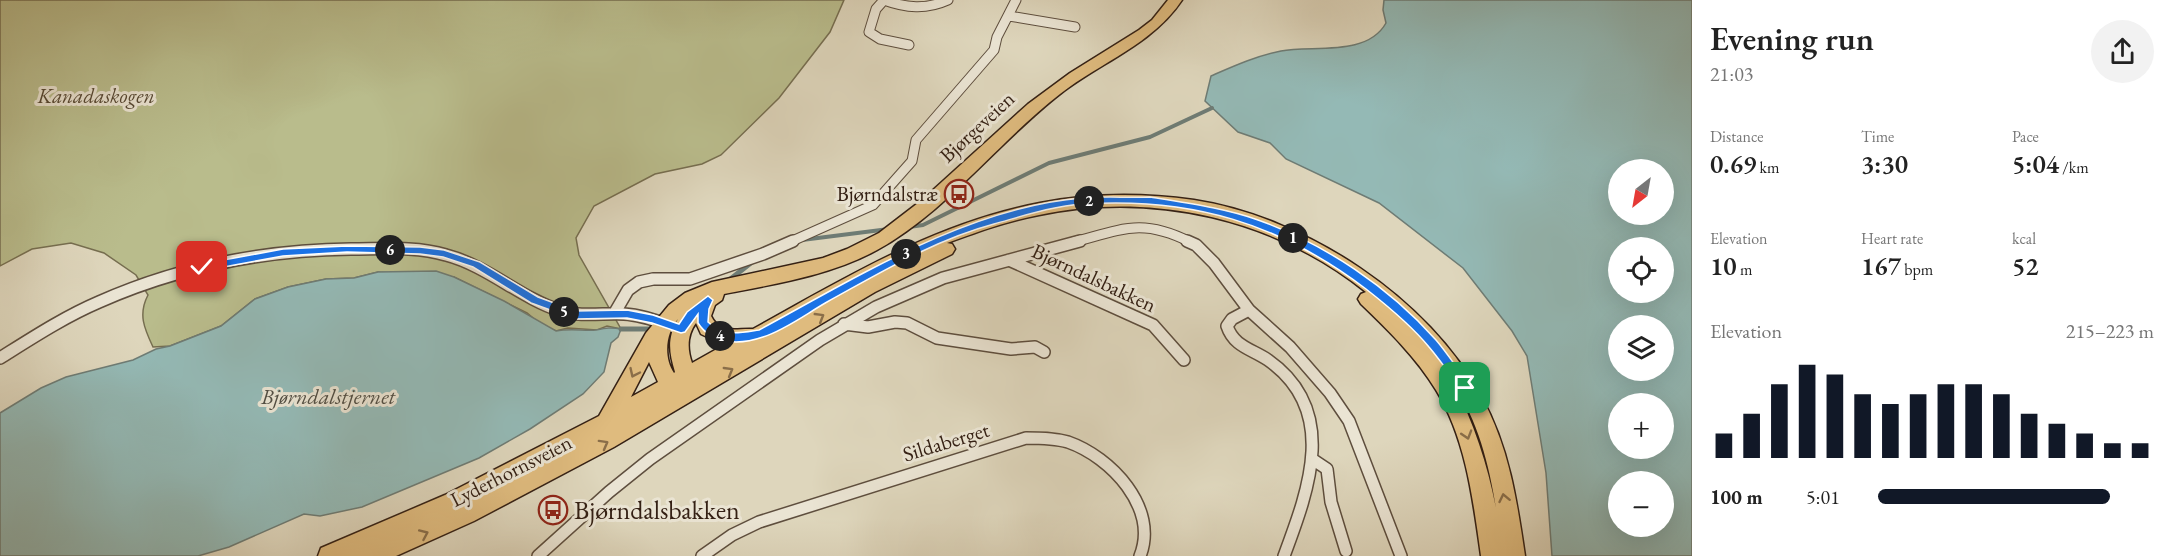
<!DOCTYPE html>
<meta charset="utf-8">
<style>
:root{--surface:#fff;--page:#f2f2f2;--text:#222;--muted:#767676;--accent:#111827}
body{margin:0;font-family:"EB Garamond",serif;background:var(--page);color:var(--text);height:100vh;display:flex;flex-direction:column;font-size:22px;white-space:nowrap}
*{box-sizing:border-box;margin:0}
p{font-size:20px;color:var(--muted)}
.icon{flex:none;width:33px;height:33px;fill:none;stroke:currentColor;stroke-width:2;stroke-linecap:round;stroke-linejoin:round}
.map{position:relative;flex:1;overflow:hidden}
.details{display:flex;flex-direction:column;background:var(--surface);width:480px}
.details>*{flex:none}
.needle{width:39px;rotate:211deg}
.buttons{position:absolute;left:1608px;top:159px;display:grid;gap:12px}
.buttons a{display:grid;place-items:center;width:66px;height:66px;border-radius:50%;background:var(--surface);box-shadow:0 6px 24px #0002;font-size:30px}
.pin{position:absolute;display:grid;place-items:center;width:51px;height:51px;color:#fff;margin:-26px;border-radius:12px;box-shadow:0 3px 9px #0006}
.km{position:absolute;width:30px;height:30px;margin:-15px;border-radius:50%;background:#222;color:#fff;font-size:16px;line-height:30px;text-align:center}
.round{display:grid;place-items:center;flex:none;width:63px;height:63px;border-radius:32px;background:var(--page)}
.head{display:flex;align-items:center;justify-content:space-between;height:102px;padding:0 18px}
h1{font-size:33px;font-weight:600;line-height:45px}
.stats{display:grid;grid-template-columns:repeat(3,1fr);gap:9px;height:102px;padding:6px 18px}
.stats div{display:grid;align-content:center}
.stats b{font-size:26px;font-weight:600}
.stats small{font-size:16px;font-weight:400}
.stats p{font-size:16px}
.chart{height:168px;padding:12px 18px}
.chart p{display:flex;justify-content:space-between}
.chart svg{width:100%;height:108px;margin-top:6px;stroke:var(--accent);stroke-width:6}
ul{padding:0 18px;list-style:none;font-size:20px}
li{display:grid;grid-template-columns:96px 72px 1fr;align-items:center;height:45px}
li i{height:15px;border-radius:8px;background:var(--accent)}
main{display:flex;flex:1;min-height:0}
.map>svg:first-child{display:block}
.green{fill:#b9bc8c;stroke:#766e50;stroke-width:1.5}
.water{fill:#94b9b5;stroke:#6e7c75;stroke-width:1.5;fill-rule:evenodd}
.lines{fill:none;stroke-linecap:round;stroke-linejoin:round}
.stream-far1{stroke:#6e7c75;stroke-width:4}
.stream{stroke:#6e7c75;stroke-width:5}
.street-far1-casing{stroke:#5e4e3e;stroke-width:11}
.street-casing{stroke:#5e4e3e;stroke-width:14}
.primary-casing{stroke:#342014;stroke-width:3}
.street-far1{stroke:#eae4d3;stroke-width:9}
.street{stroke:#eae4d3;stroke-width:11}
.primary{fill:#dfbb7e;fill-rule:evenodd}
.oneway{stroke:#8a6e49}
.route{fill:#1a73e8;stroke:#fff;stroke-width:1.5}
.labels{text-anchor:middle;stroke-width:6;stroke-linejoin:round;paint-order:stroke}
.park-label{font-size:21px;font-style:italic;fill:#554732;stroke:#eae4d3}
.street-label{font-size:21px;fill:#342014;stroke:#eae4d3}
.poi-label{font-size:21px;fill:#342014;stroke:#eae4d3;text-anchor:end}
.water-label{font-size:22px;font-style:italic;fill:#514e44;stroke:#eae4d3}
.near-poi-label{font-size:26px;fill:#342014;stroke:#eae4d3;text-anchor:start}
</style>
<main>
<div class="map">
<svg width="1692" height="556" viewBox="0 0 1692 556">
<rect width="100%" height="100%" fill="#ded6bc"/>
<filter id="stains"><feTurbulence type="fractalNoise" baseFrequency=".00333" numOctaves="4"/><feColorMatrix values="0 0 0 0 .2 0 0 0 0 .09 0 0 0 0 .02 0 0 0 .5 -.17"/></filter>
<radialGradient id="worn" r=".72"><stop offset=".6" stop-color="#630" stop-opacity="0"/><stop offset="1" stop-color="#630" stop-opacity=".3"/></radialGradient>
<path class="green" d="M0,0h844l-14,32 -51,66 -58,57 -19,9 -47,10 -61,32 -18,32 3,17 42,74 -14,-3 -10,4 -29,-2 -12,3 -17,-8 -12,-10 -73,-36 -76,-5 -24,6 -28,1 -38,8 -33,12 -34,27 -51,20 -17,1c-9,-19 -15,-33 -5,-52l-12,-20 -32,-22 -33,-10 -39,6 -32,17z"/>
<path class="water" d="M1384,0h308v556h-140l-6,-83 -19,-117 -15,-25 -49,-63 -84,-65 -93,-44 -16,-16 -32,-11 -33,-31 6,-25c23,-10 45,-20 70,-25 32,-6 86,6 105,-28l-3,-13zM1618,170h46v44h-46zM1618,248h46v44h-46zM1618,326h46v44h-46zM1618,404h46v44h-46zM1618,482h46v44h-46z
M436,271l18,6 50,24 52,30c14,-3 27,0 40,-1 10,-2 15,-3 25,-1l-3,8 -7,6 -7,29 -21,22 -53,35 -51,29 -117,49 -42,9 -16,-2 -75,33 -31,9h-198v-143l41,-25 25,-11 67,-17 23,-11 14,-3 51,-20 34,-27 33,-12 38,-8 28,-1 24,-6z"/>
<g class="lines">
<path class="stream-far1" d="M909,227l14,-2 126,-62 101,-26 62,-29
M802,240l87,-11"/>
<path class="stream" d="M728,281l24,-19
M621,329h33"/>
<g class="street-far1-casing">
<path id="street-far1" d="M884,0l-8,9 -7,23 11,7 29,6
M884,0c22,8 42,10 64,0
M1009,16l66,11
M790,242l83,-37 39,-44 4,-21 78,-90 3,-13 19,-37
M1074,242c49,-13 68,-24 116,0"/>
</g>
<g class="street-casing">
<path id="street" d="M1187,241l9,4 18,18 35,47 41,37 40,46 19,28 52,135
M1009,260l144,65 31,35
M1249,310l-17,9 -5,7c7,21 25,23 41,34 71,50 41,129 16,196
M614,314l14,-24 11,-8 14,-3h37l73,-25 30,-13
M844,324l24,3 27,-5 12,1 30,15 74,11 24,-2 9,5
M0,358c32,-20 64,-41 99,-56 79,-35 166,-52 252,-53 31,0 65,-3 95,6 42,11 74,43 115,56 20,6 42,2 63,3 20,1 38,9 57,15
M1312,459l15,10 4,33 15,49
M538,556l71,-64 41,-33 170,-119 56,-33 67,-29 137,-37
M702,556l30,-21 27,-13 267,-84c14,0 28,0 42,4 43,15 91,66 72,114"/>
</g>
<g class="primary-casing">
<path id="primary" d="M1168,0h14c-29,44 -81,62 -122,94 -62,48 -114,118 -183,156 -45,25 -102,34 -153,44l-2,6 -7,5 -4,11c9,19 25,12 42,13 92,-51 182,-106 287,-126 51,-10 103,-10 154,-3 111,17 235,98 288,198 27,49 35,103 43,158h-44c-8,-57 -15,-117 -45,-166 -20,-33 -48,-60 -75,-86l-3,-5 3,-5 5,-2c-91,-73 -212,-101 -327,-77 -32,6 -62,17 -92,28l5,1 3,5 -3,5 -77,38 -261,155 -140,74 -78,35h-78l3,-8 124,-53 154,-79 47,-83 23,-28 16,-12 27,-11 111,-24 24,-9 32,-16 43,-33 106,-96 42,-31 69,-43 13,-10zM678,319c-11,19 -9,33 -3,53l-1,1c-11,-16 -8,-41 4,-54zM696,323l5,11 23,11 -32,18c-5,-14 -5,-28 4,-40zM649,362l9,20 -27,15 2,-4zM1453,383c25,38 36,81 43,125 -9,-45 -22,-85 -43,-125z"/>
</g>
<use href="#street-far1" class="street-far1"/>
<use href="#street" class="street"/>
<use href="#primary" class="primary"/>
</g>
<defs><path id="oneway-chevron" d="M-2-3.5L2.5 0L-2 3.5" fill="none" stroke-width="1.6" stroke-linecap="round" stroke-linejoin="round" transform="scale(1.5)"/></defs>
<g class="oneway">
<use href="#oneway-chevron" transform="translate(820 317) rotate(-31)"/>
<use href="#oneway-chevron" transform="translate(729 371) rotate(-30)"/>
<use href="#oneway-chevron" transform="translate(634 373) rotate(115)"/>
<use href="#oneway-chevron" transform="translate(1467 435) rotate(73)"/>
<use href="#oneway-chevron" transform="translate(604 444) rotate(-29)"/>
<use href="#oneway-chevron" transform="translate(1504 498) rotate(-102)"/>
<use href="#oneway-chevron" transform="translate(424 534) rotate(-24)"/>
</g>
<path class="route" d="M1150,197c36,6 74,11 108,23 67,24 131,67 178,120 12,14 22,30 33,44v7h-7c-11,-15 -21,-30 -33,-44 -18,-22 -40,-40 -63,-58 -87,-66 -175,-92 -283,-85 -30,2 -60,12 -89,20 -60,16 -114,49 -167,78 -21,12 -42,28 -64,35 -23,8 -51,8 -65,-14v-9l-13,18 -4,1 -29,-10 -25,-5 -52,1 -44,-16 -58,-36 -30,-10 -23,-3 -73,-2 -64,4 -81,15 -5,-4 5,-3 81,-15 64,-3 73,1 24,3 36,12 58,35 38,14 51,-1 26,5 26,9 8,-12 21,-16 5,4 -4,9 -1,13c16,15 31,11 51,8 98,-53 210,-123 323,-132 22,-2 46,0 68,-1z"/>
<defs>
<g id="bus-ring" transform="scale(1.5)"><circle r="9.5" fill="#eae4d3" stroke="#8f2418" stroke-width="1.5"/><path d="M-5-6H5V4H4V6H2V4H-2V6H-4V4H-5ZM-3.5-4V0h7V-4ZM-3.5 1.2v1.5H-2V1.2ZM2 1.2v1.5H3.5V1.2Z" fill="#8f2418"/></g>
</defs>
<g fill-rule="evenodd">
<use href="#bus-ring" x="959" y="194"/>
<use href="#bus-ring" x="553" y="510"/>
</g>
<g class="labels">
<g class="park-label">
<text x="96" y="103">Kanadaskogen</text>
</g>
<g class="street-label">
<text transform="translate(977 127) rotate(-43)" y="7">Bjørgeveien</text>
<text transform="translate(1094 278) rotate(25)" y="7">Bjørndalsbakken</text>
<text transform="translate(946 442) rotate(-17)" y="7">Sildaberget</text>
<text transform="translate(511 471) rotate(-27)" y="7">Lyderhornsveien</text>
</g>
<g class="poi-label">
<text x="938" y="201">Bjørndalstræ</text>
</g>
<g class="water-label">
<text x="328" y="404">Bjørndalstjernet</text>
</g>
<g class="near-poi-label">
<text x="574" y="519">Bjørndalsbakken</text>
</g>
</g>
<rect width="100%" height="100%" filter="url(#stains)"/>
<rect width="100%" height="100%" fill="url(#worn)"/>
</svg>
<div class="buttons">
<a><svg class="needle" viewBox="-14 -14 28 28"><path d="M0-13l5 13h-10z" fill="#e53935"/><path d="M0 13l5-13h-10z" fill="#767676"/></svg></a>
<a><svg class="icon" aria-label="locate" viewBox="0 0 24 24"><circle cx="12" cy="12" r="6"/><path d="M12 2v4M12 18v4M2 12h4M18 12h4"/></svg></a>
<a><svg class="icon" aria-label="layers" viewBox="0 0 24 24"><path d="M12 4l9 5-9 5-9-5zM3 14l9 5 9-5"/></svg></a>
<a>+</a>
<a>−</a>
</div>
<div class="pin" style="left:1465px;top:388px;background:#1e9e55"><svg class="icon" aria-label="arrive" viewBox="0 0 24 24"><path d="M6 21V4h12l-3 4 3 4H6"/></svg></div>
<div class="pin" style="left:202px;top:267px;background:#d93025"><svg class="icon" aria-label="check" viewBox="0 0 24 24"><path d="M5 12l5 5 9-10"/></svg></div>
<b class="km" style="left:1293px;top:238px">1</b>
<b class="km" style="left:1089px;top:201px">2</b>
<b class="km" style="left:906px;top:254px">3</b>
<b class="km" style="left:720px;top:336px">4</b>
<b class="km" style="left:564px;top:312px">5</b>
<b class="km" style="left:390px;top:250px">6</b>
</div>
<section class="details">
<div class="head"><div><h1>Evening run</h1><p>21:03</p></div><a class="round"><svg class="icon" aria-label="share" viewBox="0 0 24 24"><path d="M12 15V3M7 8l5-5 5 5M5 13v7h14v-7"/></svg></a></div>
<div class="stats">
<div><p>Distance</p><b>0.69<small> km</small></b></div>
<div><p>Time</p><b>3:30</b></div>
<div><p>Pace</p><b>5:04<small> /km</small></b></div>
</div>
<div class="stats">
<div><p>Elevation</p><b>10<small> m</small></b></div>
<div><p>Heart rate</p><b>167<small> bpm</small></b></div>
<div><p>kcal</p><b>52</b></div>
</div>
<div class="chart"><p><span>Elevation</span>215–223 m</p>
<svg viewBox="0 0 160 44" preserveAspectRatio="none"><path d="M5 44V34M15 44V26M25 44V14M35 44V6M45 44V10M55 44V18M65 44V22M75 44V18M85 44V14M95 44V14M105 44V18M115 44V26M125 44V30M135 44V34M145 44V38M155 44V38"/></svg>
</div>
<ul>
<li><b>100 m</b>5:01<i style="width:84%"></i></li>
</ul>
</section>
</main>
